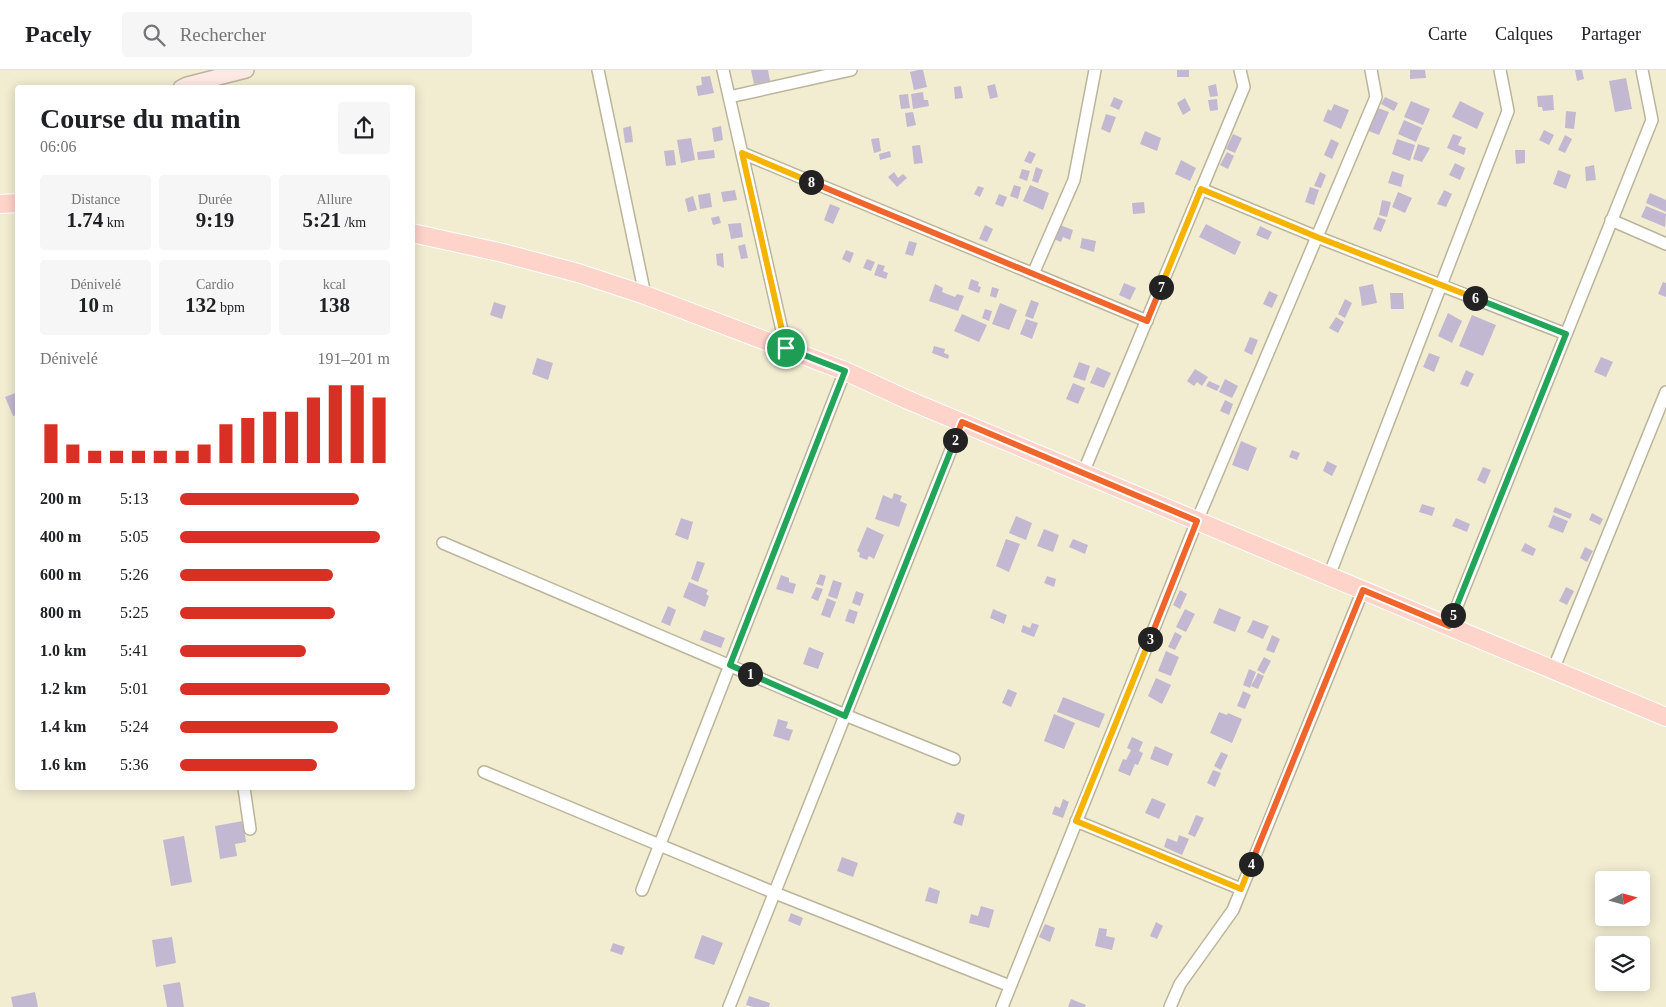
<!DOCTYPE html>
<html lang="fr">
<meta charset="utf-8">
<style>
:root{--surface:#fff;--page:#f6f6f6;--text:#202124;--muted:#757577;--line:#e0e0e0;--accent:#d93025}
body{margin:0;font-family:Georgia,serif;background:var(--page);color:var(--text);height:100vh;display:flex;flex-direction:column;font-size:19px;white-space:nowrap}
*{box-sizing:border-box;margin:0}
p{font-size:16px;color:var(--muted)}
.icon{flex:none;width:28px;height:28px;fill:none;stroke:currentColor;stroke-width:2;stroke-linecap:round;stroke-linejoin:round}
.map{position:relative;flex:1;overflow:hidden}
.side{position:absolute;left:15px;top:15px;width:400px;height:705px;display:flex;flex-direction:column;background:var(--surface);border-radius:5px;box-shadow:0 2px 12px #0003}
.side>*{flex:none}
.needle{width:32px;rotate:84deg}
.tools{position:absolute;left:1595px;top:801px;display:grid;gap:10px}
.tools a{display:grid;place-items:center;width:55px;height:55px;border-radius:5px;background:var(--surface);box-shadow:0 2px 12px #0003;font-size:25px}
.pin{position:absolute;display:grid;place-items:center;width:42px;height:42px;color:#fff;margin:-21px;border:2px solid #fff;border-radius:50%;box-shadow:0 1px 5px #0007}
.km{position:absolute;width:25px;height:25px;margin:-12px;border-radius:50%;background:#222;color:#fff;font-size:14px;line-height:25px;text-align:center}
.round{display:grid;place-items:center;flex:none;width:52px;height:52px;border-radius:5px;background:var(--page)}
.overview{display:flex;align-items:center;justify-content:space-between;height:85px;padding:0 25px}
h1{font-size:28px;font-weight:800;line-height:38px}
.figures{display:grid;grid-template-columns:repeat(3,1fr);gap:8px;height:85px;padding:5px 25px}
.figures div{display:grid;align-content:center;border-radius:5px;background:var(--page);text-align:center}
.figures b{font-size:21px;font-weight:800}
.figures small{font-size:14px;font-weight:400}
.figures p{font-size:14px}
.chart{height:140px;padding:10px 25px}
.chart p{display:flex;justify-content:space-between}
.chart svg{width:100%;height:90px;margin-top:5px;stroke:var(--accent);stroke-width:6}
ul{padding:0 25px;list-style:none;font-size:16px}
li{display:grid;grid-template-columns:80px 60px 1fr;align-items:center;height:38px}
li i{height:12px;border-radius:6px;background:var(--accent)}
header{display:flex;align-items:center;gap:30px;box-sizing:border-box;height:70px;padding:0 25px;background:var(--surface);border-bottom:1px solid var(--line)}
header strong{font-size:24px}
nav{display:flex;gap:28px;margin-inline-start:auto;font-size:18px}
.search{width:350px;height:45px;background:var(--page);display:flex;align-items:center;gap:12px;box-sizing:border-box;padding:0 18px;border-radius:5px;color:var(--muted);font-size:19px}
.map>svg:first-child{display:block}
.building{fill:#c3b8d1}
.lines{fill:none;stroke-linecap:round;stroke-linejoin:round}
.street-casing{stroke:#bab59a;stroke-width:14}
.secondary-casing{stroke:#bab59a;stroke-width:18}
.primary-casing{stroke:#fff;stroke-width:20}
.street{stroke:#fff;stroke-width:11}
.secondary{stroke:#ffe9e4;stroke-width:15}
.primary{stroke:#fed3c9;stroke-width:18}
.split-1-casing{stroke:#fff;stroke-width:10}
.split-2-casing{stroke:#fff;stroke-width:10}
.split-3-casing{stroke:#fff;stroke-width:10}
.split-4-casing{stroke:#fff;stroke-width:10}
.split-5-casing{stroke:#fff;stroke-width:10}
.split-6-casing{stroke:#fff;stroke-width:10}
.split-7-casing{stroke:#fff;stroke-width:10}
.split-8-casing{stroke:#fff;stroke-width:10}
.split-9-casing{stroke:#fff;stroke-width:10}
.split-1{stroke:#22a559;stroke-width:6}
.split-2{stroke:#22a559;stroke-width:6}
.split-3{stroke:#f0652b;stroke-width:6}
.split-4{stroke:#f5b400;stroke-width:6}
.split-5{stroke:#f0652b;stroke-width:6}
.split-6{stroke:#22a559;stroke-width:6}
.split-7{stroke:#f5b400;stroke-width:6}
.split-8{stroke:#f0652b;stroke-width:6}
.split-9{stroke:#f5b400;stroke-width:6}
</style>
<header>
<strong>Pacely</strong>
<div class="search"><svg class="icon" aria-label="search" viewBox="0 0 24 24"><circle cx="10" cy="10" r="6"/><path d="M15 15l6 6"/></svg>Rechercher</div>
<nav><a>Carte</a><a>Calques</a><a>Partager</a></nav>
</header>
<div class="map">
<svg width="1666" height="937" viewBox="0 0 1666 937">
<rect width="100%" height="100%" fill="#f2edd1"/>
<path class="building" d="M751,0h17l2,11 -16,3z
M918,0h5l4,17 -13,3 -4,-18z
M1177,0h12v7h-12z
M1410,0h15l1,8 -16,1z
M1575,0h7l2,9 -7,2z
M710,6l4,17 -16,3 -2,-10 6,-1 -1,-8z
M1626,8l6,31 -17,3 -6,-31z
M995,14l3,13 -8,2 -3,-13z
M1216,14l2,12 -8,1 -2,-11z
M961,16l2,12 -8,1 -1,-12z
M923,22l1,8h4l1,6 -16,3 -2,-15z
M908,24l2,14 -9,1 -2,-14z
M1553,25l1,15 -11,1 -1,-4h-4l-1,-11z
M1114,27l9,4 -4,9 -9,-4z
M1385,27l13,6 -4,8 -13,-7z
M1185,28l6,12 -8,5 -6,-12z
M1217,29l1,11 -8,1 -2,-11z
M1411,31l19,8 -7,16 -19,-8z
M1460,31l24,12 -7,16 -25,-12z
M1334,34l15,6 -8,19 -18,-8 5,-12 3,2z
M1375,37l14,5 -10,23 -13,-5z
M1566,41l10,1 -2,17 -9,-1z
M913,42l3,13 -9,2 -2,-14z
M1106,44l10,3 -6,16 -9,-4z
M1404,50l18,8 -6,14 -18,-8z
M631,56l2,16 -8,1 -2,-15z
M721,56l2,14 -9,2 -2,-14z
M1544,60l10,5 -5,10 -10,-5z
M1145,61l16,7 -4,13 -17,-7z
M1233,64l9,4 -7,15 -9,-4z
M1453,64l9,3 -4,8 8,3 -2,7 -17,-7z
M1565,65l7,4 -7,14 -7,-3z
M691,68l4,22 -14,3 -4,-23z
M879,68l2,13 -7,2 -3,-14z
M1331,69l8,4 -7,16 -8,-4z
M1397,69l18,6 -5,16 -18,-7z
M1418,74l12,4 -8,14 -9,-3z
M920,75l3,18 -9,1 -2,-18z
M674,80l2,15 -10,1 -2,-15z
M714,80l1,8 -17,2 -1,-8z
M1515,80h10v13l-9,1z
M890,81l1,6 -11,3 -1,-6z
M1029,81l7,3 -5,10 -7,-3z
M1227,82l7,4 -6,13 -8,-4z
M1181,90l15,8 -6,13 -15,-7z
M1455,93l10,5 -5,12 -11,-5z
M1594,95l2,15 -10,1 -1,-14z
M1036,97l7,3 -5,13 -6,-2z
M1022,99l8,2 -3,10 -8,-3z
M1558,100l13,5 -5,14 -13,-5z
M1392,101l12,4 -3,12 -13,-4z
M894,102l4,6 5,-4 4,4 -10,9 -9,-10z
M1320,102l6,3 -5,13 -7,-2z
M1014,115l7,2 -3,12 -8,-3z
M1030,115l19,8 -6,17 -20,-9z
M978,116l6,2 -4,9 -6,-3z
M1310,117l9,3 -5,15 -9,-3z
M735,120l2,10 -14,2 -2,-10z
M1444,120l8,4 -6,13 -9,-3z
M1398,122l14,6 -7,15 -13,-6z
M710,123l2,14 -12,2 -2,-14z
M1650,123l16,7v12l-20,-9z
M999,124l8,3 -4,10 -8,-3z
M693,126l4,14 -9,2 -3,-13z
M1382,130l9,2 -4,15 -8,-2z
M1144,132l1,11 -12,1 -1,-11z
M830,134l10,4 -7,16 -9,-4z
M1646,136l20,8 -1,13 -24,-10z
M719,146l2,7 -8,2 -2,-7z
M1378,147l8,3 -5,12 -8,-3z
M741,153l2,14 -12,2 -3,-15z
M1206,154l35,18 -6,13 -36,-18z
M985,155l8,4 -6,13 -8,-3z
M1060,155l13,5 -3,10 -7,-3 -2,5 -7,-3z
M1260,156l12,6 -4,8 -12,-5z
M1082,168l14,3 -2,11 -14,-4z
M909,171l8,2 -4,13 -8,-2z
M745,174l3,14 -7,1 -3,-13z
M846,180l8,3 -4,10 -8,-4z
M723,183l1,15 -7,-3 -1,-11z
M867,189l8,3 -4,9 -8,-3z
M878,194l7,2 -2,5 5,2 -2,6 -12,-4z
M971,209l8,3 -1,4 3,1 -2,6 -11,-4z
M1663,212l3,1v14l-8,-3z
M1124,213l12,5 -6,12 -11,-5z
M935,214l8,4 -1,4 13,5 2,-3 7,2 -6,15 -29,-10z
M1373,214l4,19 -15,3 -3,-19z
M992,217l7,2 -3,9 -6,-2z
M1269,221l9,4 -6,13 -9,-4z
M1390,223h13l1,16h-13z
M1345,229l7,4 -7,15 -7,-4z
M1031,230l8,3 -6,16 -8,-3z
M494,232l12,4 -4,13 -12,-4z
M1000,233l17,7 -8,20 -17,-6z
M985,239l7,2 -3,10 -7,-3z
M1448,243l14,8 -10,22 -14,-7z
M962,244l25,11 -8,17 -25,-11z
M1472,245l24,10 -13,31 -24,-10z
M1336,247l8,5 -6,11 -9,-5z
M1026,249l12,4 -6,16 -12,-5z
M1250,267l8,3 -6,15 -8,-4z
M934,276l11,3 -1,4 5,2 -1,4 -16,-6z
M1429,283l11,4 -6,15 -11,-5z
M1601,287l12,5 -7,15 -12,-5z
M537,288l16,5 -5,17 -16,-6z
M1079,292l11,4 -5,15 -12,-4z
M1097,297l14,6 -7,15 -14,-5z
M1195,299l13,8 -6,9 -5,-4 -3,4 -7,-5z
M1466,300l8,4 -6,13 -8,-3z
M1225,309l13,7 -6,12 -13,-6z
M1209,311l11,5 -3,5 -11,-5z
M1073,313l12,5 -7,16 -12,-5z
M18,322v23l-5,1 -8,-19z
M1225,330l8,4 -4,11 -9,-4z
M1241,371l16,7 -9,23 -16,-6z
M1292,380l8,3 -3,7 -8,-3z
M1327,391l10,5 -5,10 -9,-5z
M1483,397l8,3 -6,14 -8,-4z
M894,423l8,3 -2,5 7,3 -8,23 -24,-8 8,-24 9,4z
M1422,434l13,4 -3,8 -13,-4z
M1555,437l17,7 -2,5 -17,-7z
M1592,443l11,6 -3,6 -11,-5z
M1553,445l15,6 -5,12 -15,-6z
M1016,446l16,7 -6,17 -17,-7z
M681,448l12,4 -5,18 -13,-5z
M1456,448l14,6 -3,8 -15,-6z
M867,457l17,8 -10,24 -5,-3 -2,4 -8,-3 1,-4 -3,-2z
M1044,459l15,6 -6,17 -16,-6z
M1006,469l14,5 -11,28 -13,-6z
M1073,469l15,6 -3,9 -16,-7z
M1525,473l11,6 -3,7 -12,-5z
M1585,477l8,4 -6,11 -7,-4z
M697,491l8,2 -7,19 -7,-3z
M820,504l6,2 -3,10 -7,-2z
M781,505l8,3v4l7,2 -3,10 -17,-5z
M1047,506l9,3 -2,8 -10,-4z
M833,510l9,3 -5,16 -9,-3z
M689,512l19,8 -2,4 3,2 -4,11 -22,-10z
M816,517l7,2 -5,12 -7,-3z
M1566,517l8,4 -7,14 -8,-4z
M1180,520l7,4 -7,15 -7,-4z
M856,521l8,3 -4,12 -8,-3z
M827,528l9,4 -6,16 -9,-3z
M668,536l8,4 -6,16 -9,-4z
M1219,538l22,9 -6,15 -22,-9z
M849,539l9,3 -4,12 -9,-3z
M993,539l14,6 -3,9 -14,-6z
M1185,539l10,5 -9,18 -10,-5z
M1253,550l16,6 -6,13 -16,-7z
M1032,553l7,2 -5,12 -13,-5 2,-7 7,3z
M704,560l21,8 -4,10 -21,-8z
M1175,562l7,4 -7,14 -7,-3z
M1272,565l8,4 -6,14 -8,-3z
M809,577l15,6 -6,16 -15,-5z
M1166,581l13,6 -8,19 -13,-5z
M1264,587l7,4 -7,13 -7,-4z
M1249,599l7,3 -6,16 -7,-3z
M1258,603l6,3 -6,13 -7,-3z
M1156,608l15,7 -9,19 -14,-8z
M1008,619l9,4 -6,14 -9,-4z
M1243,621l8,4 -6,14 -8,-3z
M1063,627l42,17 -6,14 -42,-16z
M1219,642l8,3 1,-2 14,6 -10,24 -22,-10z
M1054,644l21,9 -11,26 -20,-8z
M778,649l10,3 -2,6 7,2 -4,11 -16,-5z
M1132,667l11,5 -4,9 4,2 -5,12 -3,-1 -5,12 -12,-5 5,-12 3,1 5,-10 -4,-2z
M1155,676l18,8 -5,12 -18,-7z
M1221,682l7,3 -7,15 -7,-4z
M1213,700l8,3 -6,14 -8,-4z
M1152,728l14,6 -7,15 -14,-6z
M1063,729l6,3 -6,16 -11,-4 3,-8 5,2z
M957,742l8,3 -3,11 -9,-3z
M1196,745l8,3 -9,19 -7,-3z
M243,751l3,21 -11,2 2,12 -17,3 -5,-33z
M1179,765l10,4 -7,16 -18,-8 3,-9 10,4z
M184,766l8,46 -21,4 -8,-46z
M842,787l16,6 -5,14 -16,-6z
M929,817l11,4 -3,13 -12,-3z
M981,836l13,4 -5,18 -20,-5 2,-9 7,2z
M791,843l12,5 -3,8 -12,-5z
M1156,852l7,4 -6,13 -7,-3z
M1045,854l10,4 -5,14 -11,-5z
M1099,858l8,1 -1,7 9,2 -3,12 -17,-4z
M702,865l21,8 -9,22 -20,-7z
M172,867l4,26 -20,4 -4,-27z
M613,873l12,4 -3,8 -12,-4z
M180,912l4,25h-17l-4,-22z
M35,922l3,15h-25l-2,-10z
M749,926l21,7 -1,4h-16l-7,-2z
M1071,929l15,6 -1,2h-17z"/>
<g class="lines">
<g class="street-casing">
<path id="street" d="M598,0l47,225
M723,0l63,278
M729,27l122,-27
M742,83l405,168
M1201,119l116,48 249,97
M1611,150l55,24
M1033,204l41,-94 21,-110
M1083,403l161,-386 -4,-17
M443,473l402,172 109,44
M1329,506l179,-465 -8,-41
M1449,556l203,-506 -10,-50
M1553,600l113,-278
M484,702l291,121 235,93
M244,718l6,41
M1076,751l165,68
M642,820l203,-519
M729,937l233,-585
M1002,937l195,-486 179,-424 -5,-27
M1170,937l10,-23 53,-74 130,-320"/>
</g>
<g class="secondary-casing">
<path id="secondary" d="M181,18l6,-3 59,-15"/>
</g>
<g class="primary-casing">
<path id="primary" d="M0,134l18,-1
M412,163l91,20 75,20 67,22 200,76 63,29 758,317"/>
</g>
<use href="#street" class="street"/>
<use href="#secondary" class="secondary"/>
<use href="#primary" class="primary"/>
</g>
<g class="lines">
<g class="split-1-casing">
<path id="split-1" d="M750,604l-20,-9 115,-294 -59,-23"/>
</g>
<g class="split-2-casing">
<path id="split-2" d="M750,604l95,42 110,-276"/>
</g>
<g class="split-3-casing">
<path id="split-3" d="M955,370l7,-18 235,99 -47,118"/>
</g>
<g class="split-4-casing">
<path id="split-4" d="M1150,569l-74,182 165,68 10,-25"/>
</g>
<g class="split-5-casing">
<path id="split-5" d="M1251,794l112,-274 86,36 4,-11"/>
</g>
<g class="split-6-casing">
<path id="split-6" d="M1453,545l113,-281 -91,-36"/>
</g>
<g class="split-7-casing">
<path id="split-7" d="M1161,217l40,-98 116,48 158,61"/>
</g>
<g class="split-8-casing">
<path id="split-8" d="M811,112l336,139 14,-34"/>
</g>
<g class="split-9-casing">
<path id="split-9" d="M786,278l-44,-195 69,29"/>
</g>
<use href="#split-1" class="split-1"/>
<use href="#split-2" class="split-2"/>
<use href="#split-3" class="split-3"/>
<use href="#split-4" class="split-4"/>
<use href="#split-5" class="split-5"/>
<use href="#split-6" class="split-6"/>
<use href="#split-7" class="split-7"/>
<use href="#split-8" class="split-8"/>
<use href="#split-9" class="split-9"/>
</g>
</svg>
<div class="tools">
<a><svg class="needle" viewBox="-14 -14 28 28"><path d="M0-13l5 13h-10z" fill="#e53935"/><path d="M0 13l5-13h-10z" fill="#757577"/></svg></a>
<a><svg class="icon" aria-label="layers" viewBox="0 0 24 24"><path d="M12 4l9 5-9 5-9-5zM3 14l9 5 9-5"/></svg></a>
</div>
<div class="pin" style="left:786px;top:278px;background:#1e9e55"><svg class="icon" aria-label="arrive" viewBox="0 0 24 24"><path d="M6 21V4h12l-3 4 3 4H6"/></svg></div>
<b class="km" style="left:750px;top:604px">1</b>
<b class="km" style="left:955px;top:370px">2</b>
<b class="km" style="left:1150px;top:569px">3</b>
<b class="km" style="left:1251px;top:794px">4</b>
<b class="km" style="left:1453px;top:545px">5</b>
<b class="km" style="left:1475px;top:228px">6</b>
<b class="km" style="left:1161px;top:217px">7</b>
<b class="km" style="left:811px;top:112px">8</b>
<section class="side">
<div class="overview"><div><h1>Course du matin</h1><p>06:06</p></div><a class="round"><svg class="icon" aria-label="share" viewBox="0 0 24 24"><path d="M12 15V3M7 8l5-5 5 5M5 13v7h14v-7"/></svg></a></div>
<div class="figures">
<div><p>Distance</p><b>1.74<small> km</small></b></div>
<div><p>Durée</p><b>9:19</b></div>
<div><p>Allure</p><b>5:21<small> /km</small></b></div>
</div>
<div class="figures">
<div><p>Dénivelé</p><b>10<small> m</small></b></div>
<div><p>Cardio</p><b>132<small> bpm</small></b></div>
<div><p>kcal</p><b>138</b></div>
</div>
<div class="chart"><p><span>Dénivelé</span>191–201 m</p>
<svg viewBox="0 0 160 44" preserveAspectRatio="none"><path d="M5 44V25M15 44V35M25 44V38M35 44V38M45 44V38M55 44V38M65 44V38M75 44V35M85 44V25M95 44V22M105 44V19M115 44V19M125 44V12M135 44V6M145 44V6M155 44V12"/></svg>
</div>
<ul>
<li><b>200 m</b>5:13<i style="width:85%"></i></li>
<li><b>400 m</b>5:05<i style="width:95%"></i></li>
<li><b>600 m</b>5:26<i style="width:73%"></i></li>
<li><b>800 m</b>5:25<i style="width:74%"></i></li>
<li><b>1.0 km</b>5:41<i style="width:60%"></i></li>
<li><b>1.2 km</b>5:01<i style="width:100%"></i></li>
<li><b>1.4 km</b>5:24<i style="width:75%"></i></li>
<li><b>1.6 km</b>5:36<i style="width:65%"></i></li>
</ul>
</section>
</div>
